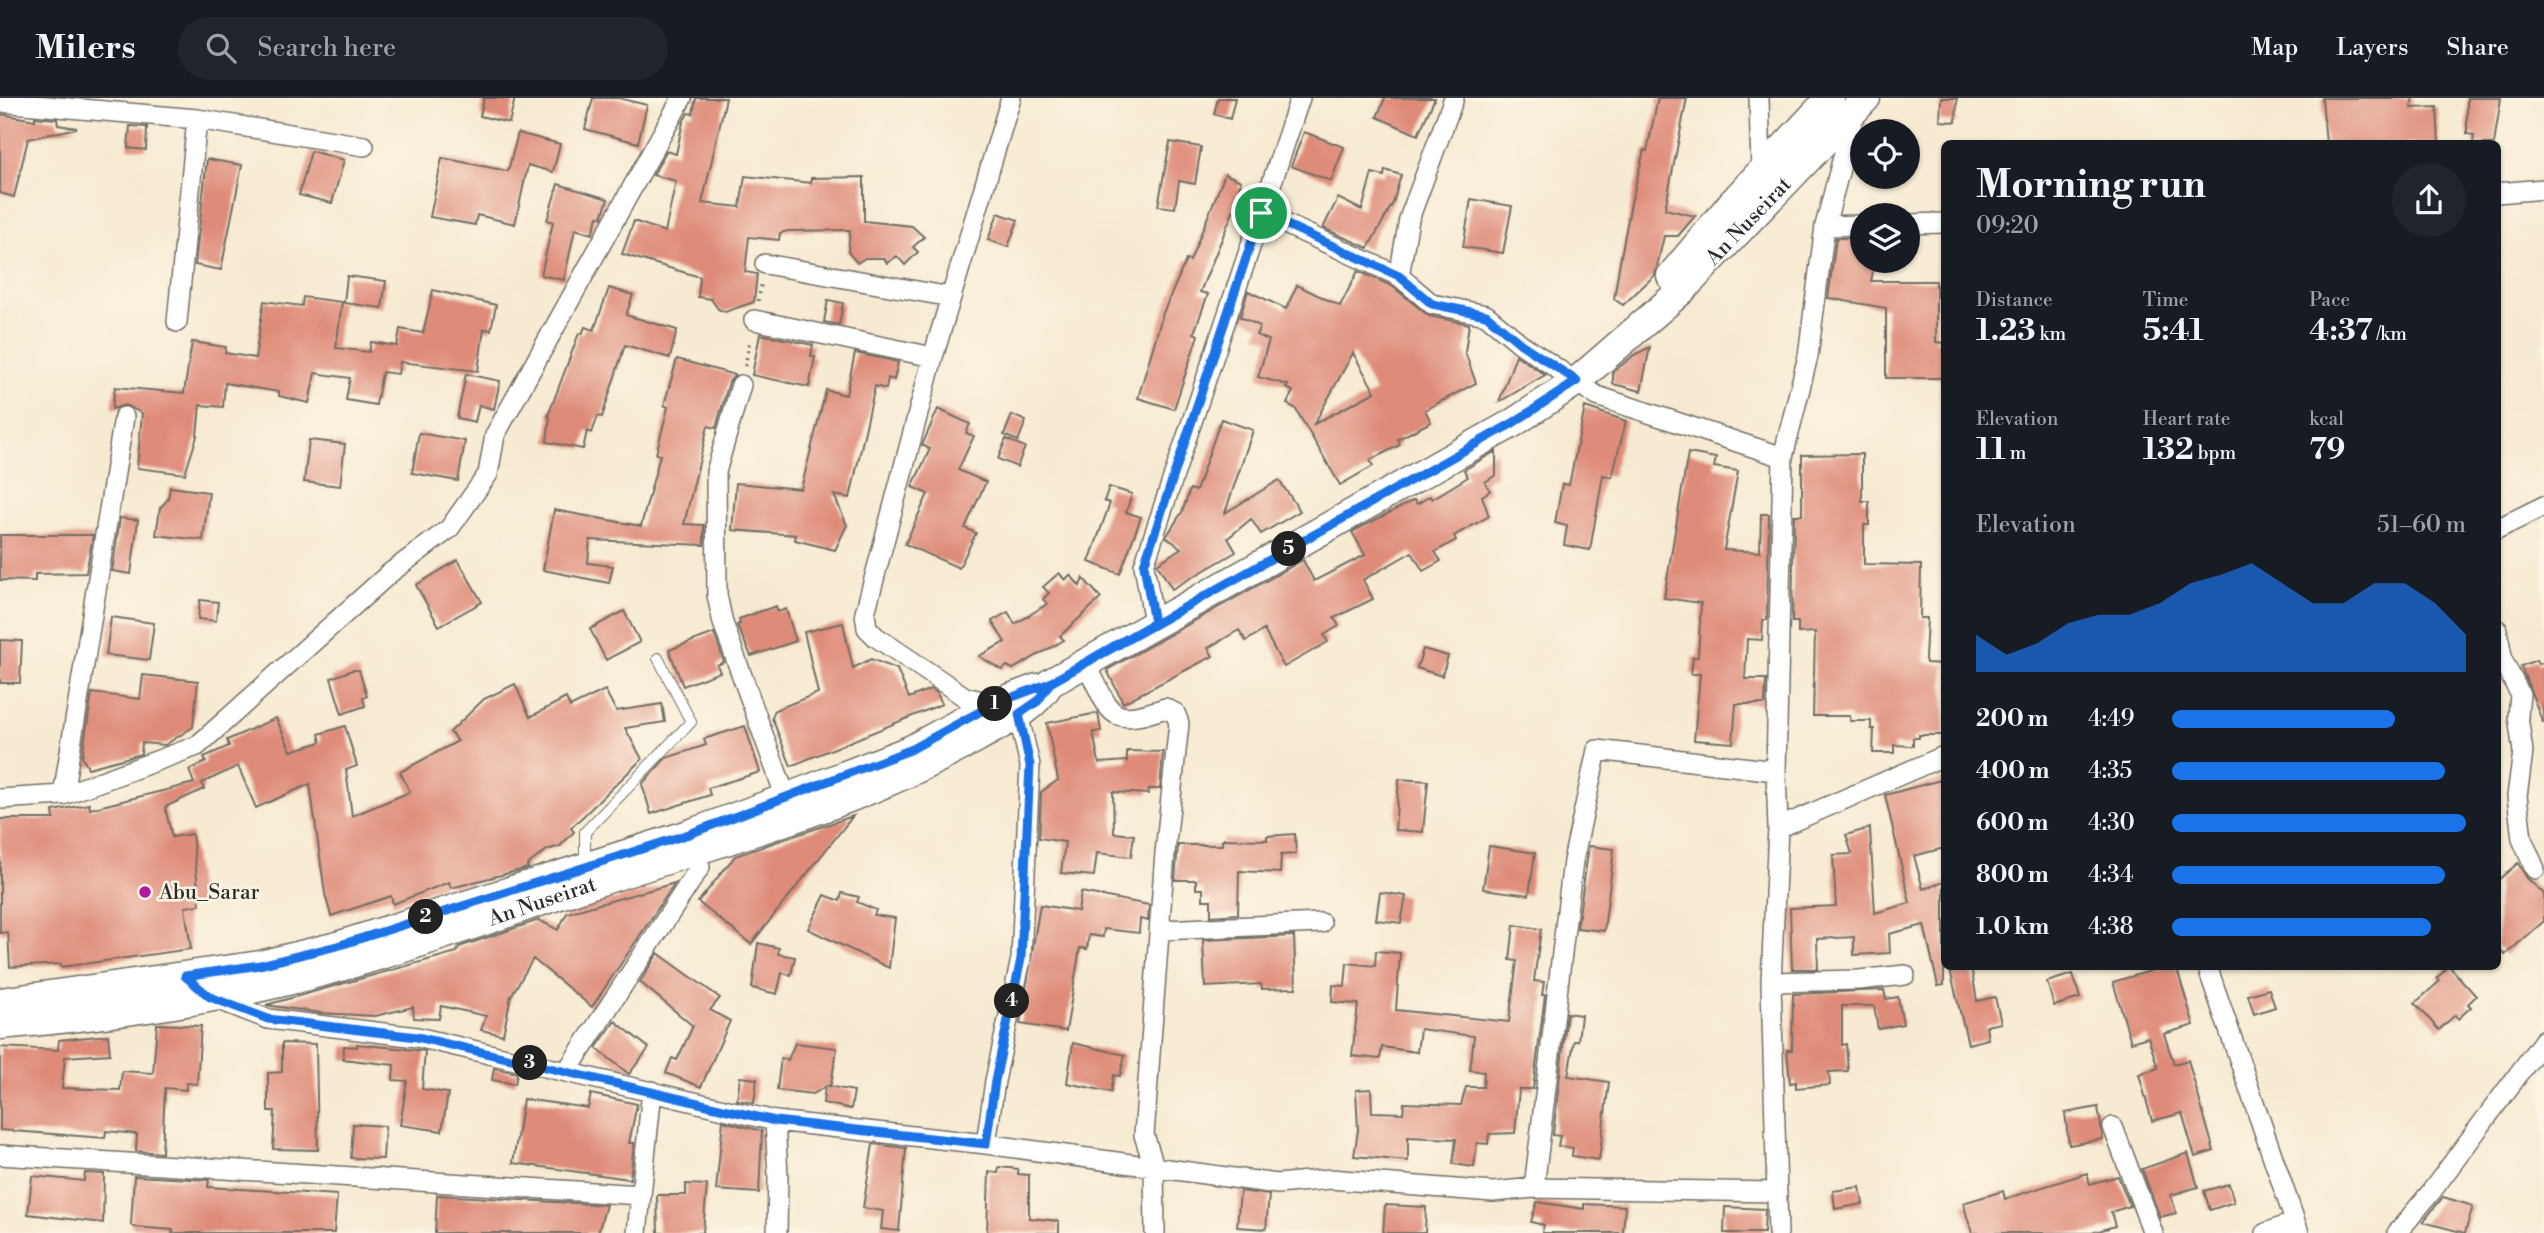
<!DOCTYPE html>
<meta charset="utf-8">
<style>
:root{--surface:#171b24;--page:#20242c;--text:#f1f3f6;--muted:#9ea1a6;--line:#363941;--accent:#1a73e8}
body{margin:0;font-family:"Libre Bodoni",serif;background:var(--page);color:var(--text);height:100vh;display:flex;flex-direction:column;font-size:26px;white-space:nowrap}
*{box-sizing:border-box;margin:0}
p{font-size:23px;color:var(--muted)}
.icon{flex:none;width:38px;height:38px;fill:none;stroke:currentColor;stroke-width:2;stroke-linecap:round;stroke-linejoin:round}
.map{position:relative;flex:1;overflow:hidden}
.drawer{position:absolute;left:1941px;top:42px;width:560px;height:830px;display:flex;flex-direction:column;background:var(--surface);border-radius:10px;box-shadow:0 2px 5px #0004}
.drawer>*{flex:none}
.controls{position:absolute;left:1850px;top:21px;display:grid;gap:14px}
.controls a{display:grid;place-items:center;width:70px;height:70px;border-radius:50%;background:var(--surface);box-shadow:0 2px 5px #0004;font-size:35px}
.pin{position:absolute;display:grid;place-items:center;width:60px;height:60px;color:#fff;margin:-30px;border:4px solid #fff;border-radius:50%;box-shadow:0 2px 7px #0007}
.km{position:absolute;width:35px;height:35px;margin:-18px;border-radius:50%;background:#222;color:#fff;font-size:19px;line-height:35px;text-align:center}
.round{display:grid;place-items:center;flex:none;width:74px;height:74px;border-radius:37px;background:var(--page)}
.head{display:flex;align-items:center;justify-content:space-between;height:119px;padding:0 35px}
h1{font-size:38px;font-weight:700;line-height:52px}
.figures{display:grid;grid-template-columns:repeat(3,1fr);gap:10px;height:119px;padding:7px 35px}
.figures div{display:grid;align-content:center}
.figures b{font-size:30px;font-weight:700}
.figures small{font-size:19px;font-weight:400}
.figures p{font-size:19px}
.chart{height:196px;padding:14px 35px}
.chart p{display:flex;justify-content:space-between}
.chart svg{width:100%;height:126px;margin-top:7px;fill:var(--accent);opacity:.7}
ul{padding:0 35px;list-style:none;font-size:23px}
li{display:grid;grid-template-columns:112px 84px 1fr;align-items:center;height:52px}
li i{height:18px;border-radius:9px;background:var(--accent)}
header{display:flex;align-items:center;gap:42px;box-sizing:border-box;height:98px;padding:0 35px;background:var(--surface);border-bottom:2px solid var(--line)}
header strong{font-size:33px}
nav{display:flex;gap:38px;margin-inline-start:auto;font-size:24px}
.search{width:490px;height:63px;background:var(--page);display:flex;align-items:center;gap:18px;box-sizing:border-box;padding:0 24px;border-radius:38px;color:var(--muted);font-size:26px}
.map>svg:first-child{display:block}
.building{fill:#df8b79;fill-rule:evenodd}
.lines{fill:none;stroke-linecap:round;stroke-linejoin:round}
.service-casing{stroke:#726e65;stroke-width:12}
.minor-casing{stroke:#726e65;stroke-width:22}
.secondary-casing{stroke:#726e65;stroke-width:31}
.path{stroke:#726e65;stroke-width:3.5;stroke-dasharray:2 5;stroke-linecap:butt}
.service{stroke:#fff;stroke-width:10}
.minor{stroke:#fff;stroke-width:19}
.secondary{stroke:#fff;stroke-width:28}
.route-casing{stroke:#fff;stroke-width:14}
.route{stroke:#1a73e8;stroke-width:9}
.poi-dot{fill:#b5179e;stroke:#fcf5e5;stroke-width:2.5}
.labels{text-anchor:middle;stroke-width:5;stroke-linejoin:round;paint-order:stroke}
.street-label{font-size:21px;fill:#2b2b2b;stroke:#fcf5e5}
.poi-label{font-size:21px;fill:#2b2b2b;stroke:#fcf5e5;text-anchor:start}
</style>
<header>
<strong>Milers</strong>
<div class="search"><svg class="icon" aria-label="search" viewBox="0 0 24 24"><circle cx="10" cy="10" r="6"/><path d="M15 15l6 6"/></svg>Search here</div>
<nav><a>Map</a><a>Layers</a><a>Share</a></nav>
</header>
<div class="map">
<svg width="2544" height="1135" viewBox="0 0 2544 1135">
<rect width="100%" height="100%" fill="#fcf5e5"/>
<filter id="ink" filterUnits="userSpaceOnUse"><feTurbulence type="fractalNoise" baseFrequency=".0143" numOctaves="2"/><feDisplacementMap in="SourceGraphic" scale="14" xChannelSelector="R" yChannelSelector="G"/><feConvolveMatrix kernelMatrix="1 2 1 2 8 2 1 2 1" color-interpolation-filters="sRGB"/></filter>
<filter id="wash" filterUnits="userSpaceOnUse"><feTurbulence type="fractalNoise" baseFrequency=".00686" numOctaves="4" result="noise"/><feDisplacementMap in="SourceGraphic" scale="28" xChannelSelector="R" yChannelSelector="G"/><feGaussianBlur stdDeviation="1.57" result="paint"/><feColorMatrix in="noise" values="0 0 0 0 0 0 0 0 0 0 0 0 0 0 0 0 0 1.4 0 .05"/><feComposite in="paint" operator="in"/></filter>
<g filter="url(#wash)">
<rect width="100%" height="100%" fill="#f7ead2"/>
<g id="blocks">
<path class="building" d="M484,0h31l-6,25 -29,-7z
M593,0h25l29,7 -9,38 -53,-14z
M696,0h30l-24,105 38,4 5,-31 66,7v-5l53,-1v44l48,5 12,11 -11,10 5,5 -13,13 -8,-9 -10,7 -3,-5h-19l-8,5 -9,-11 2,-22 -62,1 -8,2 -1,7 -30,-3 -4,35 12,2 -3,28 -29,10 -7,-3 -7,-10 -13,-2 2,-20 -78,-23 12,-33 31,11 11,-51 -23,-6 13,-24 10,3 7,-32 5,-9 5,1z
M1218,0h17l-5,21 -16,-5z
M1385,0h50l-17,37 -41,-18z
M1658,0h29l-22,111 30,7 -17,20h-14l-9,39 -32,30 -9,-6 5,-32 12,-64 13,-53 3,1z
M1941,0h16l-1,24 -16,-1z
M2322,0h91l-2,10 26,-1 2,37h-113z
M2467,0h34l-7,46h-21l1,-9 -7,-1z
M0,16l35,6v-3l22,2 1,6 19,3 -49,11 -14,58 -14,-4z
M130,28l17,1 -1,23 -18,-2z
M1304,34l40,15 -13,34 -40,-15z
M518,35l42,11 -7,28 -25,-7 -13,59 -38,-9 -2,10 -45,-8 12,-59 66,13z
M1170,44l31,5 -6,37 -16,-3 -4,27 -17,-2z
M311,53l33,9 -12,43 -33,-8z
M207,61l35,6 -21,105 -26,-5z
M1385,72l16,5 -8,28 -25,45 -45,-20 15,-30 24,12 10,-37 12,3z
M1225,76l16,7 -2,7 3,2 -42,102 8,2 -14,39 4,2 -24,74 -36,-11 25,-85 23,-53 4,1z
M558,86l50,15 -6,18 -4,-1 -6,18 -17,-5 -11,51 -23,-5 12,-53 -6,-2z
M1471,101l41,7 -9,47 -40,-6z
M998,115l20,7 -10,27 -20,-7z
M1836,140h26v23h13l-4,20h65v61l8,1v35h-58v-70l-58,-10z
M1358,173l34,15 37,30 40,8 -4,28 11,31 -51,27 6,12 -33,17 2,6 -30,15 3,6 -33,19 -45,-77 -8,-4 6,-13 -7,-3 2,-3 -30,-8 11,-37 -13,-5 4,-9 -20,-9 8,-26 38,18 11,-24 43,21zM1353,255l22,39 -61,32z
M347,178l39,5 -4,27 -38,-5z
M609,190l24,7 -7,20 51,15 -7,28 -45,-13 -23,72 -4,-1 -6,17 -5,-2 -4,18 -36,-7 3,-25 -2,-1 31,-83 3,1 3,-7 9,3z
M433,192l63,15 -5,25 -7,-1 -6,42 -78,-9 -2,12 -16,-2 -6,33 -30,-5 4,-22 -35,-5 -6,30 -30,-7v-4l-54,-9 -2,24 -23,-2 -3,31 -12,38 -48,-6 5,-55 -17,-8 -13,4 3,-22 69,6 8,-51 34,5 -1,6 30,5 9,-57 38,5 1,-9 39,5 -6,46 33,4 2,-10 26,4 3,-17 23,4z
M828,202l15,3 -4,22 -15,-3z
M760,236l53,11 -2,11 4,1 -6,30 -57,-12z
M1650,249l-9,44 -28,-7v-12l21,-17z
M855,255l43,9 -4,18 -6,-2 -2,11 -11,-3 -25,112 -16,-3 13,30 -12,25 -40,-10 1,-5 -64,-5 4,-47 65,6 25,-99 20,5z
M1516,257l29,20 -46,27z
M677,261l58,16 -6,7 -13,46 -8,-2 -24,98 20,1v20l-114,-5 -2,23 25,3 -4,17 -66,-13 11,-60 87,16 19,-71 -4,-1 12,-47 -4,-2z
M466,276l34,7 -6,28 -15,-4 -4,17 -18,-4z
M1585,309l41,14 -14,56 -9,-2 -13,75 -26,-5 3,-19 -12,-3 7,-39 7,1z
M938,311l32,15 -4,9 8,3 -16,34 28,12 -21,46 11,5 -17,35 -54,-24 23,-50 -16,-7 18,-38 -8,-4z
M1012,317l14,6 -8,20 -14,-6z
M1221,321l32,11 -28,83 54,-33 21,31 -39,23 -10,-15 -23,19 8,14 -64,37 -15,-25 24,-16 -15,-11 16,-25 8,-23 6,2z
M419,335l46,8 -7,40 -46,-8z
M1006,341l19,8 -8,20 -19,-8z
M309,342l36,4 -5,42 -36,-4z
M1496,353v24l-11,7 5,9 -8,5 7,20 -35,20 2,4 -21,12 6,9 -18,10 -11,-19 -49,28 10,19 -39,19 5,8 -15,9 4,7 -44,25 -20,-37 -18,11 -7,-11 -31,18 5,8 -90,47 -16,-33 196,-110 11,21 51,-26 -13,-23 62,-32 3,4 13,-8 2,3 36,-22 -4,-7z
M1688,355l28,5 -2,9 24,4 -14,79 36,2 1,-38h8l-2,106h-4l-1,20 -15,-1 -2,40h21l-1,25h-29l-3,39 -39,-3 6,-66h-9l2,-17h5l3,-54 -37,-5z
M1862,356v47h7v24h-5v39l57,1 -1,53h7l-2,41 1,4 18,1v71h-25v3h-6v8l-19,-1v8h-21l1,-24h-3v-8h-21v-5h-37l2,-84 -17,1v-11h-6l2,-107h8v-60z
M170,389l39,5 -6,48 -47,-5 4,-27 8,-9z
M1109,389l23,7 -6,18 15,5 -21,57 -31,-12 21,-59 -6,-2z
M120,420l18,2 -7,54 -19,-3z
M0,437h93l-7,38 -51,1v7l-35,-1z
M458,462l24,42 -43,24 -23,-41z
M1059,475l6,7 5,-5 10,11 3,-8 18,20 -41,38 4,4 -51,29 -6,-3 -5,4 -23,-14 26,-14 -13,-21 16,-9 7,12 32,-20 -4,-5 6,-6 -6,-6z
M200,502l18,2 -2,19 -18,-2z
M776,508l2,6 8,-3 10,32 -45,15 -14,-31 3,-1 -1,-5z
M624,513l16,31 -34,18 -16,-31z
M111,519l43,6 -5,37 -43,-5z
M843,525l10,45 18,-9 26,10 12,29 22,-9 6,4 5,11 -151,62 -19,-48 3,-8 43,-17 -14,-61z
M714,535l10,29 -7,3 3,7 -37,14 -14,-36z
M0,542l22,1 -2,42h-20z
M1423,551l25,7 -6,20 -25,-8z
M2536,562l2,4 6,-2 -1,61 -22,-57z
M352,572h7l8,26 -4,2 2,8 -23,8 -11,-36z
M143,577l55,6 -5,46 -28,18 -23,-2 -1,11 -53,14 -6,-11 10,-64 48,6z
M515,586l15,33 36,-19 4,9 35,-17 11,21 46,-7 3,18 -40,6 17,31 -71,69 3,4 -14,14 -13,4 -20,15 1,3 -77,20 -2,-6 -56,22 -2,-8 -60,20 -6,-22 -15,-110 -54,24 -18,-42 -36,17 2,6 -39,18 7,30 20,-3 8,71 -15,2 6,42 -130,18v-3l-51,3 -2,-35 -8,1v-114h54l-1,-8 36,-7 1,5 104,-26 -5,-13 17,-8 -2,-5 25,-11 -2,-6 49,-22 15,33 30,-9 -2,-8 26,-8 12,40 -11,4 6,46 58,-24 -10,-20 58,-31 -8,-9 34,-33z
M1098,615l3,18 -8,1 6,31 28,-2v-10l36,1 -3,37h-11l-1,5 -35,-2 1,41 20,2 -3,22 -34,-4 -3,23 -33,-3 4,-31 -26,-4 2,-46 17,-12 -11,-57z
M745,628l15,46 -52,16 2,7 -59,19 -9,-30 24,-26 40,-13 -2,-6z
M1399,681l29,2 -5,51 -28,-2z
M1944,681v69l-30,8 9,33 21,-7v103l-6,1 -14,-61 -35,9 1,19 -36,2v-18l-37,2 1,30h-26l-2,-61 46,-2 -3,-51 19,-1 -6,-19 24,-7 5,85 35,-10 -25,-108z
M853,718l-102,128 -53,-42 37,-46z
M1295,736l1,20 -15,1 -1,18 -41,-2 -1,43 -27,2v-16h-8v-11h-7v-9h-21l3,-35h44v-6l45,1v-4z
M1489,748l46,7 -6,42 -46,-6z
M1589,748l25,3 -10,82 -27,-3z
M2518,765l9,15 17,16v27l-39,34 -8,-10v-64z
M675,785l-83,124 -59,-48 -22,37 -8,39 -22,-5 5,-14 -45,-10 -2,13 -25,-1 -1,-11 -38,9 -54,-3 -55,-8 191,-53 2,-5 80,-27 19,10 9,-17z
M1081,794l68,13 -1,16 -8,-2 -1,14 -35,-4 -1,8 -14,-2 -2,14 -7,-1 -14,83 -46,-7 20,-119 38,6z
M1380,794l26,4 -5,27 -25,-3z
M842,795l17,4 -2,5 19,8 -2,5 21,3 -6,50 -81,-39 17,-34 15,6z
M1514,827l27,4 -7,52 10,1 -2,13h3l-12,94h-14l-4,44 -26,1 -1,10 -11,-1 -3,24 -21,-3 3,-25 -48,-2v24l-54,-5 4,-26 -2,-40 15,-1 1,23 31,1 1,-10 57,2 5,-18h17l1,-15 -14,-2 4,-34 -54,-7 -3,23 -35,-5 -2,12 -28,-3 6,-52 -26,-2 1,-17 12,1 2,-23 28,3 1,-15 24,2 -4,57 113,12 8,-61 -7,-1z
M1294,838l2,52 -34,1 -1,-5 -56,3 -2,-47z
M758,845l21,5 -1,6 17,3 -4,18 -9,-2 -5,21 -25,-6z
M658,855l62,45 -10,12 20,11 -29,66 -35,-14 6,-15 5,2 16,-34 -53,-44z
M1949,868h22l6,35 18,-4 6,26 -15,3 2,13 -20,5z
M2167,868h9l18,59 -30,9 10,30 14,-4 26,91 -19,6 -13,-44 -30,8 -13,-47 19,-6 -10,-31 -17,5 -18,-60z
M2449,868l27,30 -8,8 3,3 -13,12 -3,-4 -16,15 -24,-27 25,-22 -3,-3z
M2073,876l7,24 -26,8 -7,-24z
M2269,891l6,18 -21,7 -6,-19z
M1884,892l2,9 12,-2 5,27 -25,5 -4,-23h-32v39l4,-1 2,27 -19,1 1,13 -34,3v-6l-6,1 -3,-33h5l1,-56z
M1567,915l14,2 -3,26h-4l-6,35 41,6 -10,78 -27,-4 1,-8 -15,-2 2,-10 -7,-1z
M615,923l34,27 -20,26 -33,-26z
M157,926l44,2 -4,58 -11,-1v7l-21,-2 -3,65 -26,-2 1,-17 -31,-3 -1,7 -105,-8v-83l58,3 1,-10 49,-5 2,19 -45,3 -3,31 58,2 2,-19 31,2z
M282,945l34,1 2,106 -45,-1 2,-38h-7v-38l14,-1z
M795,945l42,5 -6,36 -3,2 26,5 -3,18 -28,-6 2,-16 -12,7 -36,-4 4,-32 7,2z
M1073,945l52,12 -5,21 -6,-1 -3,17 -44,-9z
M357,946l68,7 -3,38 26,4 -6,38 -42,-6 7,-44 -14,-1 1,-15 -51,-6 1,-13 13,1z
M494,970l23,5 -2,11 -23,-4z
M740,979l17,2 -3,24 -17,-3z
M591,996l46,10 -8,39h5l-4,36 -117,-16 10,-64 65,9z
M2098,1009l5,32 -34,6 -4,-32z
M723,1023l39,10 -3,62 -43,-3z
M353,1026l32,2 -2,33 -32,-1z
M873,1046l33,4 -7,83 -18,-2 2,-18 -20,-3z
M2188,1055l10,34 -27,8 5,18 -16,4 -18,-48z
M999,1069l19,2v5l11,1v43l30,3v12h-72l2,-61 9,1z
M85,1075l19,1 -1,49 -75,-9 4,-38 52,5z
M2087,1075l3,11 28,-8 12,30 -19,6 4,14 -23,7h-120l-9,-30 40,-12 2,8z
M134,1078l75,4 -1,7 129,8 -3,38h-162l1,-3 -39,-3 -3,-2z
M686,1086l21,1 -4,48h-45l-1,-38h29z
M2229,1086l5,18 -24,8 -6,-19z
M1860,1089l3,17 -28,5 -2,-18z
M1240,1093l29,4 -3,34 -29,-2z
M437,1097l169,10 -8,28h-163z
M2443,1099l30,9 -8,27 -42,-11z
M1537,1104l47,7v-5l41,2 -2,27h-81l2,-8 -13,-3z
M1385,1107l41,2 -1,26h-42z
M1725,1109l40,2 -1,24h-40z"/>
</g>
</g>
<g filter="url(#ink)">
<use href="#blocks" fill-opacity="0" stroke="#726e65" stroke-width="2"/>
<g class="lines">
<g class="service-casing">
<path id="service" d="M585,766v-32l106,-110 -33,-64"/>
</g>
<g class="minor-casing">
<path id="minor" d="M1454,0l-45,121 -10,57 33,28 54,11 35,29 76,52 186,61
M1759,0l2,74
M0,4l197,17 167,27
M2497,95l47,-4
M1261,115l138,63
M1908,126l36,-1
M1825,128l37,-1
M765,166l186,33
M754,222l179,37
M177,224l20,-203
M741,287l-25,87 1,123 6,28 63,175
M2497,431l47,-23
M1154,525l-10,-58 156,-467
M2497,531l6,32 17,33 -2,22 5,36 -6,44 5,43 13,30
M1085,564c27,50 20,67 80,46l10,5 4,10 -14,130 -21,282 10,31 1,67
M994,606l-29,-7 -89,-60 -9,-9 -2,-15 68,-256 78,-259
M63,697l61,-378
M0,701l63,-4 134,-49 193,-173 59,-44 39,-55 7,-39 187,-337
M1778,730l-2,-57 7,-314 25,-101 17,-130 30,-115
M1162,832l159,-7
M2207,868l92,267
M1771,884l88,-2 46,-5
M214,900l54,21 149,18 358,84 211,23 291,40 53,-5 163,13 41,-4 242,4
M567,973l133,-204 -8,-26
M775,1023l3,55 -1,57
M2113,1029l40,106
M986,1046l9,-63 26,-122 9,-194 -14,-60
M0,1057l641,40
M1534,1090l39,-327 24,-111 179,21
M637,1135l15,-142
M1778,1135l-7,-251 7,-154 166,-72
M2266,1135l29,-11
M2397,1135l34,-41 113,-152"/>
</g>
<g class="secondary-casing">
<g id="secondary">
<path d="M1671,178l62,-74 97,-104"/>
<path d="M0,904l260,-37 77,-19 352,-112 97,-36 124,-48 84,-46 43,-16"/>
<path id="s1" d="M0,927c78,-7 157,-16 233,-32 125,-24 245,-71 365,-111 130,-43 262,-77 382,-146 27,-15 53,-26 70,-53l463,-260 64,-42 104,-90 185,-193"/>
</g>
</g>
<path class="path" d="M758,203l4,-20
M745,268l5,-27"/>
<use href="#service" class="service"/>
<use href="#minor" class="minor"/>
<use href="#secondary" class="secondary"/>
</g>
</g>
<g class="lines" filter="url(#ink)">
<g class="route-casing">
<path id="route" d="M1261,115l-117,352 10,58 -104,60 -56,21 -84,46 -221,84 -352,112 -77,19 -75,11 25,21 58,22 149,18 358,84 211,23 9,-63 26,-122 9,-194 -11,-51 19,-13 12,-18 463,-260 64,-42 -56,-37 -35,-29 -54,-11 -33,-28 -138,-63"/>
</g>
<use href="#route" class="route"/>
</g>
<circle class="poi-dot" cx="145" cy="794" r="7"/>
<g class="labels">
<g class="street-label">
<text dy="7" stroke="none"><textPath href="#s1" startOffset="1958">An Nuseirat</textPath></text>
<text dy="7" stroke="none"><textPath href="#s1" startOffset="558">An Nuseirat</textPath></text>
</g>
<g class="poi-label">
<text x="159" y="801">Abu_Sarar</text>
</g>
</g>
</svg>
<div class="controls">
<a><svg class="icon" aria-label="locate" viewBox="0 0 24 24"><circle cx="12" cy="12" r="6"/><path d="M12 2v4M12 18v4M2 12h4M18 12h4"/></svg></a>
<a><svg class="icon" aria-label="layers" viewBox="0 0 24 24"><path d="M12 4l9 5-9 5-9-5zM3 14l9 5 9-5"/></svg></a>
</div>
<div class="pin" style="left:1261px;top:115px;background:#1e9e55"><svg class="icon" aria-label="arrive" viewBox="0 0 24 24"><path d="M6 21V4h12l-3 4 3 4H6"/></svg></div>
<b class="km" style="left:995px;top:606px">1</b>
<b class="km" style="left:426px;top:819px">2</b>
<b class="km" style="left:530px;top:965px">3</b>
<b class="km" style="left:1012px;top:903px">4</b>
<b class="km" style="left:1289px;top:451px">5</b>
<section class="drawer">
<div class="head"><div><h1>Morning run</h1><p>09:20</p></div><a class="round"><svg class="icon" aria-label="share" viewBox="0 0 24 24"><path d="M12 15V3M7 8l5-5 5 5M5 13v7h14v-7"/></svg></a></div>
<div class="figures">
<div><p>Distance</p><b>1.23<small> km</small></b></div>
<div><p>Time</p><b>5:41</b></div>
<div><p>Pace</p><b>4:37<small> /km</small></b></div>
</div>
<div class="figures">
<div><p>Elevation</p><b>11<small> m</small></b></div>
<div><p>Heart rate</p><b>132<small> bpm</small></b></div>
<div><p>kcal</p><b>79</b></div>
</div>
<div class="chart"><p><span>Elevation</span>51–60 m</p>
<svg viewBox="0 0 160 44" preserveAspectRatio="none"><path d="M0 44V31L10 38L20 34L30 27L40 24L50 24L60 20L70 13L80 10L90 6L100 13L110 20L120 20L130 13L140 13L150 20L160 31V44z"/></svg>
</div>
<ul>
<li><b>200 m</b>4:49<i style="width:76%"></i></li>
<li><b>400 m</b>4:35<i style="width:93%"></i></li>
<li><b>600 m</b>4:30<i style="width:100%"></i></li>
<li><b>800 m</b>4:34<i style="width:93%"></i></li>
<li><b>1.0 km</b>4:38<i style="width:88%"></i></li>
</ul>
</section>
</div>
